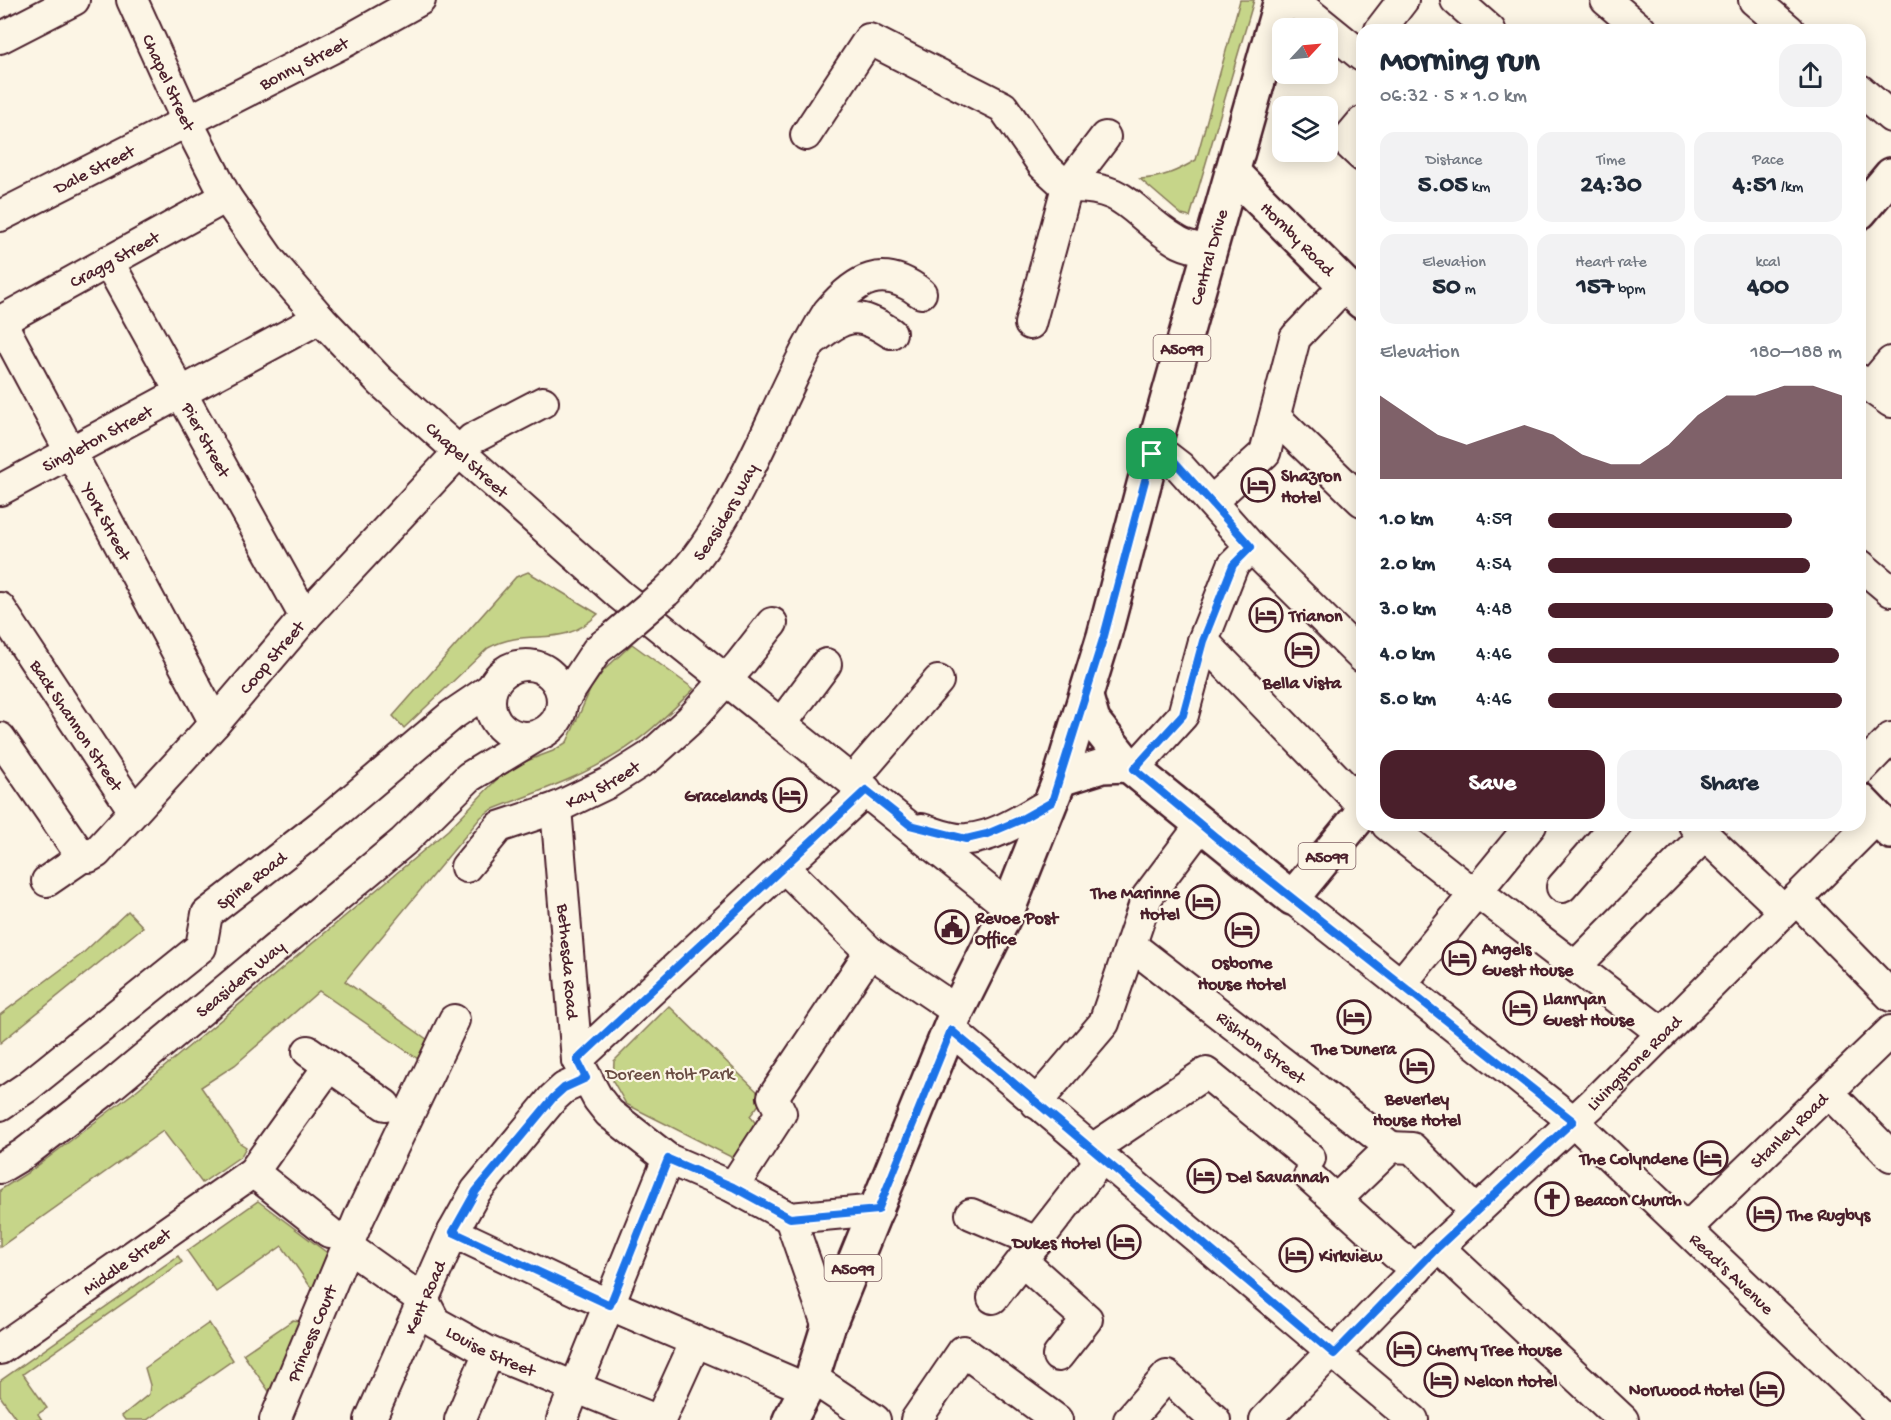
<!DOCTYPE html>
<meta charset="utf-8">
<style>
:root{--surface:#fff;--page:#f2f2f3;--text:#1f2937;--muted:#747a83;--accent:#4a1f2b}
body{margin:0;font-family:"Gochi Hand",sans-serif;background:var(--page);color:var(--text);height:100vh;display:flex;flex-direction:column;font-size:22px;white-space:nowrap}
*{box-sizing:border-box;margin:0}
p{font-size:20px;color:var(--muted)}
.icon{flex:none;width:33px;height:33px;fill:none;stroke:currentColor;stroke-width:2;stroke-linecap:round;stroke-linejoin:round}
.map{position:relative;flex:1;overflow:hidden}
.drawer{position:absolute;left:1356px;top:24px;width:510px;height:807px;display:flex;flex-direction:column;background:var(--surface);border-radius:18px;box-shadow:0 3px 15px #0003}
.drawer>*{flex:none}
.needle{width:39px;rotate:64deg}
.fabs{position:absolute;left:1272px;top:18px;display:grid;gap:12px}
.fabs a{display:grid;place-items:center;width:66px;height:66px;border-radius:12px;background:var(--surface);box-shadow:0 3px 15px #0003;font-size:30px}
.pin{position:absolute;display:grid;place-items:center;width:51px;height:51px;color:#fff;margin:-26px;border-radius:12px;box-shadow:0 3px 9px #0006}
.round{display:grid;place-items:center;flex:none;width:63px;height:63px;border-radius:18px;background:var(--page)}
.overview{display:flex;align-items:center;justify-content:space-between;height:102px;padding:0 24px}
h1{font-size:33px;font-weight:700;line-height:45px}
.stats{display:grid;grid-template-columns:repeat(3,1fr);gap:9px;height:102px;padding:6px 24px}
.stats div{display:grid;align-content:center;border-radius:15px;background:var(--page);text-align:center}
.stats b{font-size:26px;font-weight:700}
.stats small{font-size:16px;font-weight:400}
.stats p{font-size:16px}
.chart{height:168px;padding:12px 24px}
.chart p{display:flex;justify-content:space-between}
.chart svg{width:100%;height:108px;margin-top:6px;fill:var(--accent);opacity:.7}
.button{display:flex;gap:12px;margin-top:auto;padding:12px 24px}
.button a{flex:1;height:69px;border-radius:18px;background:var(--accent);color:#fff;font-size:24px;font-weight:700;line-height:69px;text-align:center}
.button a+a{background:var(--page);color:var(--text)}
ul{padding:0 24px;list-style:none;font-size:20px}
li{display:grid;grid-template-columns:96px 72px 1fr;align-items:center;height:45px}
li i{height:15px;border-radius:8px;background:var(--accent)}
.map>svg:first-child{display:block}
.green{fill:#c6d589;stroke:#887a5a;stroke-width:1.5}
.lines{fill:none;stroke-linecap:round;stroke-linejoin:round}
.minor-casing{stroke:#4a1f2b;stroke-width:34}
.major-casing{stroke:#4a1f2b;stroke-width:38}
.minor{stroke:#fcf5e5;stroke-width:30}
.major{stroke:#fcf5e5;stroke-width:33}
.minor-bridge-casing{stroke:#4a1f2b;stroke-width:34;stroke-linecap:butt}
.minor-bridge{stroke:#fcf5e5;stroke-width:30}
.route-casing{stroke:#fff;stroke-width:12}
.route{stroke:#1a73e8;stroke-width:8}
.labels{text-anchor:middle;stroke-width:4.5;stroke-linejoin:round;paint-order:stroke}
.shield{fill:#fcf5e5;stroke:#7f5f63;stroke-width:1.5}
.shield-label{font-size:16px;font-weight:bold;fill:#4a1f2b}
.street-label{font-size:18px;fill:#4a1f2b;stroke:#fcf5e5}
.poi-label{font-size:18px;font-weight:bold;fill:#4a1f2b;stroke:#fcf5e5;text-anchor:start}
.park-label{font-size:18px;fill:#694c42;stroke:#fcf5e5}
</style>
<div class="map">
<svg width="1891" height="1420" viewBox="0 0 1891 1420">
<rect width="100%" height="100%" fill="#fcf5e5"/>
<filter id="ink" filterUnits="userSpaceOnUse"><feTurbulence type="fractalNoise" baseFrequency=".0167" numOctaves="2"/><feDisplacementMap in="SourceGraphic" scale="12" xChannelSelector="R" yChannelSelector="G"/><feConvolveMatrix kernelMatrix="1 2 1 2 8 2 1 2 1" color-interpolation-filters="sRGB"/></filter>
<g filter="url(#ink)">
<path class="green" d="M1240,0h14l-64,217 -8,-2 -42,-36c22,-1 38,-8 56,-19z
M528,572l70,42c-38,38 -68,11 -110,34l-84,80 -11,-12 123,-139z
M632,644l62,45c-24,23 -47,47 -75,64 -39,25 -85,40 -128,57l-10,7 -136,164 83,59 -10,19 -99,-68 -84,74 -34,22 39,56 6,4 -5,9 -39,27 -39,-52 -163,116v-57l32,-20 100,-76 316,-264 49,-51 19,-14 37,-14 14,-9 24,-54 13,-18z
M128,911l15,16 -143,116v-28l82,-61z
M669,1006l95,92 -14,18 11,14 -20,32 -115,-58 -13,-23 1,-20z
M258,1201l80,60 -19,38 -37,-53 -66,46 -29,-41z
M178,1256l4,6 -159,112 24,34 -9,6 4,6h-25l-17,-24v-15z
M293,1320l13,2 -31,78 -32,-46z
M209,1323l24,37 -86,60h-22l-3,-4 27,-22 1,-9 -5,-17z"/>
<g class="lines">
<g class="minor-casing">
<g id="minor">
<path id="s1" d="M132,0l55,121 39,76 44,63 50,58 61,64 239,213 389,312"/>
<path d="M1293,0l69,56"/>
<path d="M1456,0l34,30"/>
<path d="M1606,0l35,30"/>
<path d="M1754,0l35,30"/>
<path d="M1380,30l23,-30"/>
<path d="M0,38l74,-38"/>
<path d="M1860,90l31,27"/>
<path d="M1362,122l-16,19 16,15"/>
<path d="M806,135l63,-96 134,68 40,58 24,22c62,-2 64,27 110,54 9,6 22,7 32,10"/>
<path id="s2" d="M0,216l348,-176 72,-40"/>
<path id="s3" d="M108,261l197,356"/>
<path id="s4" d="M0,320l215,403"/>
<path id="s5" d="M1,321l225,-124"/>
<path d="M1030,324l37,-137 38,-50"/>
<path d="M816,338c29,-24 43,-27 75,-5"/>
<path d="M1860,380l31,22"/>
<path d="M1870,387l21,-25"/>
<path d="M1275,417l87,84"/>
<path d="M1152,454l15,3 13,10 71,80 111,110"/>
<path id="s6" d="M0,490l320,-172"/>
<path d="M1212,501l53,-48 30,-115 50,-53"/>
<path d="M1860,565l31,26"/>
<path id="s7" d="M666,592c76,-73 107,-192 162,-280 28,-33 55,-49 93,-19"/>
<path id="s8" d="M0,608l134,203"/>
<path d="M1203,641l159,164"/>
<circle cx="526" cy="701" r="36"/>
<path d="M562,703l35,-53 19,-15"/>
<path d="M781,724l45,-60"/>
<path d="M0,738l82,119"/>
<path d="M1134,769l49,-54 20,-74 30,-76 18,-18"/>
<path d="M1860,770l31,-32"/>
<path d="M853,780l85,-99"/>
<path id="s9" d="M556,808l21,252 21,39 11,14 59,46 65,28 57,31 88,-8"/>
<path d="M1387,825l86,68"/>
<path d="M1694,825l90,86"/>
<path d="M922,829c14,4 30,12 45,10 30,-2 60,-23 85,-37"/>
<path id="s10" d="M82,857h7l7,-4 119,-130 90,-106 153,-164 14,-14 71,-37"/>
<path id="s11" d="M466,867l33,-40 57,-19 52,-25 41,-26 42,-38 49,-55 32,-41"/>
<path d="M785,868l85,84 87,59"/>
<path d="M47,881l35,-24"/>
<path d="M1562,887l54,-62"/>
<path d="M1476,891l185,141"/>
<path id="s12" d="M1292,898l281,223 313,299"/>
<path d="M1796,899l95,97"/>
<path id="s13" d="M1132,946l259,201"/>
<path d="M1576,966l129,-131"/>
<path d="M1401,984l130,-159"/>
<path d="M951,1030l462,390"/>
<path d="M308,1051l77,54"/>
<path d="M577,1060l289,-270"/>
<path d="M1829,1093l62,63"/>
<path d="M1036,1103l68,-80 43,-126 54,-72"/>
<path id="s14" d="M0,1105l27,-18 174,-140 6,-33 117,-91 128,-108 40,-27"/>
<path d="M1091,1150l115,-77 104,85"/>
<path id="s15" d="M0,1168l25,-15 82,-64 296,-247 66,-65 68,-41"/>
<path d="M253,1172l76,60"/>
<path d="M1309,1176l27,24"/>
<path d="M733,1187l48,-74 -8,-16 97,-145"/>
<path d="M971,1214l66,28"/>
<path d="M790,1218l38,109"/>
<path id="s16" d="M1687,1228l204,-197"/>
<path d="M453,1232l125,59 229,98"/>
<path id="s17" d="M348,1247l76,54 11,21 54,30 167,68"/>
<path d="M1438,1247l185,173"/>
<path d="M1022,1261l65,58 -29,37"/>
<path d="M1417,1269l-21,-15 -60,-54 55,-53 21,1 64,64"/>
<path d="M993,1298l109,-140"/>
<path id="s18" d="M0,1349l253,-177 76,-106"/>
<path id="s19" d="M1334,1354l104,-107 154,-143 285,-286"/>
<path d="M812,1378l63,42"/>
<path id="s20" d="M275,1420l84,-202 95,-198"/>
<path id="s21" d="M370,1420l83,-188 23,-41 77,-93 11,-10 22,-10"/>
<path d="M460,1420l29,-68"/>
<path d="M562,1420l106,-261"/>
<path d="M660,1420l35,-77"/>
<path d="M916,1420l47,-69 94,69"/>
<path d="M1129,1420l38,-44 48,44"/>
<path d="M1265,1420l66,-68"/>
</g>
</g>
<g class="major-casing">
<g id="major">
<path id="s22" d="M1233,173l129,129"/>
<path d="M1860,212l31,-37"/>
<path d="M1086,697l7,24 35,44 164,133 70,-85"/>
<path d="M1060,779l42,-13 26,-1"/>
<path d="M1860,800l31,32"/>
<path id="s23" d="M790,1420l22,-42 16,-51 129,-316 52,-104 51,-128 44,-143 48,-182 129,-454"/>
</g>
</g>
<use href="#minor" class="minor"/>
<use href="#major" class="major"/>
<g class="minor-bridge-casing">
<path id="minor-bridge" d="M616,635l50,-43"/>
</g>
<use href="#minor-bridge" class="minor-bridge"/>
</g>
</g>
<g class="lines" filter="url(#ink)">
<g class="route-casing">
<path id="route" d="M1152,454l22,7 77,86 -18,18 -30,76 -20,74 -49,54 90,75 349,277 -135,126 -104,107 -383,-324 -73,180 -88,8 -57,-31 -65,-28 -58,146 -157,-73 23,-41 77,-93 11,-10 22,-10 -9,-18 289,-270 44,35 56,14 21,-5 33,-14 32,-18 52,-166z"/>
</g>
<use href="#route" class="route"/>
</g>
<defs>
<g id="hotel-ring" transform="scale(1.725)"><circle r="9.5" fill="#fcf5e5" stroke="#4a1f2b" stroke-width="1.5"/><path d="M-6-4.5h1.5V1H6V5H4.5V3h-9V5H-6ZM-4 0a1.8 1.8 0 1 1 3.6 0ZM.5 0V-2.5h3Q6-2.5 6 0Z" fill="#4a1f2b"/></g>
<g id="civic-ring" transform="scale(1.725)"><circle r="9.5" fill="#fcf5e5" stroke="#4a1f2b" stroke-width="1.5"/><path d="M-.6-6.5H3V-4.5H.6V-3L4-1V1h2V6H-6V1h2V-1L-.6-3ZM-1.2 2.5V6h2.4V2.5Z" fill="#4a1f2b"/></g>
<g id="church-ring" transform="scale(1.725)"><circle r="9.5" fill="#fcf5e5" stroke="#4a1f2b" stroke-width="1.5"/><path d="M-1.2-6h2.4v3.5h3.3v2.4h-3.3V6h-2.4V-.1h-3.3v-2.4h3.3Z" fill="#4a1f2b"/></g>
</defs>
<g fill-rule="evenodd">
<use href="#hotel-ring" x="1258" y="485"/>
<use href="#hotel-ring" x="1266" y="615"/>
<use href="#hotel-ring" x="1302" y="650"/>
<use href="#hotel-ring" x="790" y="795"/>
<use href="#hotel-ring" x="1203" y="902"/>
<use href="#civic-ring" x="952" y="927"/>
<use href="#hotel-ring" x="1242" y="930"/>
<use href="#hotel-ring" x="1459" y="958"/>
<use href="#hotel-ring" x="1520" y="1008"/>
<use href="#hotel-ring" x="1354" y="1017"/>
<use href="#hotel-ring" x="1417" y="1066"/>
<use href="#hotel-ring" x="1711" y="1158"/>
<use href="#hotel-ring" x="1204" y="1176"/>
<use href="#church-ring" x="1552" y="1199"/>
<use href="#hotel-ring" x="1764" y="1214"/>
<use href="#hotel-ring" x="1124" y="1242"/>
<use href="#hotel-ring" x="1296" y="1255"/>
<use href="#hotel-ring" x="1404" y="1349"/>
<use href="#hotel-ring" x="1441" y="1380"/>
<use href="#hotel-ring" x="1767" y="1389"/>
</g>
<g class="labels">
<g class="shield">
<rect x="1153.5" y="335" width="57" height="26" rx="4.5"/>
<rect x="1298.5" y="843" width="57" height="26" rx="4.5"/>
<rect x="824.5" y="1255" width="57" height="26" rx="4.5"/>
</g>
<g class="shield-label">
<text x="1182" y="354">A5099</text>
<text x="1327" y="862">A5099</text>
<text x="853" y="1274">A5099</text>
</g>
<g class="street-label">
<text dy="6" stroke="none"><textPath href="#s2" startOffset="340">Bonny Street</textPath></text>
<text dy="6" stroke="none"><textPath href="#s1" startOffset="90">Chapel Street</textPath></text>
<text dy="6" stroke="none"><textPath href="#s2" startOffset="105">Dale Street</textPath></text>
<text dy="6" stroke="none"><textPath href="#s22" startOffset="92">Hornby Road</textPath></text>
<text dy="6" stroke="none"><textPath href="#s23" startOffset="1239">Central Drive</textPath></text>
<text dy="6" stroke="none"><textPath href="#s5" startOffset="129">Cragg Street</textPath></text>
<text dy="6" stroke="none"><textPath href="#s6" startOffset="110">Singleton Street</textPath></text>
<text dy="6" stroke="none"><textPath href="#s3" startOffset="204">Pier Street</textPath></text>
<text dy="6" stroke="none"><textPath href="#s1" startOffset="576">Chapel Street</textPath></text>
<text dy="6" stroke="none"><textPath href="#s7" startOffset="100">Seasiders Way</textPath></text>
<text dy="6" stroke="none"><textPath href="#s4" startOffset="228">York Street</textPath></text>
<text dy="6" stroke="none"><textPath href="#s10" startOffset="278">Coop Street</textPath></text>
<text dy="6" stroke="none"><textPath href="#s8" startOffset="140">Back Shannon Street</textPath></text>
<text dy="6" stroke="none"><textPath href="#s11" startOffset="164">Kay Street</textPath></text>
<text dy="6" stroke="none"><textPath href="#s14" startOffset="345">Spine Road</textPath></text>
<text dy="6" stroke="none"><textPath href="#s9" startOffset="154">Bethesda Road</textPath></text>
<text dy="6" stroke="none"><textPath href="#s15" startOffset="306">Seasiders Way</textPath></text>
<text dy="6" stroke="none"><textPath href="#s13" startOffset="164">Rishton Street</textPath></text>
<text dy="6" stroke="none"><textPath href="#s19" startOffset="418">Livingstone Road</textPath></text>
<text dy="6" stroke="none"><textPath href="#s16" startOffset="141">Stanley Road</textPath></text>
<text dy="6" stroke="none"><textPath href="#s18" startOffset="154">Middle Street</textPath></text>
<text dy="6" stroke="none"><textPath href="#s12" startOffset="579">Read's Avenue</textPath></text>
<text dy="6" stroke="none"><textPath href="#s21" startOffset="134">Kent Road</textPath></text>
<text dy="6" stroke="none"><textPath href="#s20" startOffset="94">Princess Court</textPath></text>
<text dy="6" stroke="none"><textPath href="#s17" startOffset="180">Louise Street</textPath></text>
</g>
<g class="poi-label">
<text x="1281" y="481">Shazron<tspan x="1281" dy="21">Hotel</tspan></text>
<text x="1289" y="621">Trianon</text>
<text x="1302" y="688" text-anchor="middle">Bella Vista</text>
<text x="767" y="801" text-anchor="end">Gracelands</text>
<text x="1180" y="898" text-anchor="end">The Marinne<tspan x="1180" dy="21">Hotel</tspan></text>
<text x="975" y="923">Revoe Post<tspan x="975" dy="21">Office</tspan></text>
<text x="1482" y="954">Angels<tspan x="1482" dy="21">Guest House</tspan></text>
<text x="1242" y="968" text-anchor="middle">Osborne<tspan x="1242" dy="21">House Hotel</tspan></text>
<text x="1543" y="1004">Llanryan<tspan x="1543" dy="21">Guest House</tspan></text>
<text x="1354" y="1054" text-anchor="middle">The Dunera</text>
<text x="1417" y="1104" text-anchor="middle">Beverley<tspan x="1417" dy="21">House Hotel</tspan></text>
<text x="1688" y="1164" text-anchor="end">The Colyndene</text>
<text x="1227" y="1182">Del Savannah</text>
<text x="1575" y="1205">Beacon Church</text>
<text x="1787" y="1220">The Rugbys</text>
<text x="1101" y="1248" text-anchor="end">Dukes Hotel</text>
<text x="1319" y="1261">Kirkview</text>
<text x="1427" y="1355">Cherry Tree House</text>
<text x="1464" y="1386">Nelcon Hotel</text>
<text x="1744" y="1395" text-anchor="end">Norwood Hotel</text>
</g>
<g class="park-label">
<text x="670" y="1079">Doreen Holt Park</text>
</g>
</g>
</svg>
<div class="fabs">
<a><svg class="needle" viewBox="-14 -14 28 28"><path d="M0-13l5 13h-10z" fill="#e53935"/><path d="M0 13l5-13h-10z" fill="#747a83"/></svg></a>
<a><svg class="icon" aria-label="layers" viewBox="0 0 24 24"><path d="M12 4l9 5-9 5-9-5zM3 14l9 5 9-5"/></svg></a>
</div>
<div class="pin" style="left:1152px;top:454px;background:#1e9e55"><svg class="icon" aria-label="arrive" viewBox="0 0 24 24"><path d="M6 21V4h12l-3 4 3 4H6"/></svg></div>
<section class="drawer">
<div class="overview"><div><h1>Morning run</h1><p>06:32 · 5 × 1.0 km</p></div><a class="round"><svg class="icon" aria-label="share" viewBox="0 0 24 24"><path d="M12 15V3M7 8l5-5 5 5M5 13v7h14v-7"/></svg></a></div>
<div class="stats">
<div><p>Distance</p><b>5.05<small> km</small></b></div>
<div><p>Time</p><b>24:30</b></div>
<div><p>Pace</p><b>4:51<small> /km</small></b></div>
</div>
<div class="stats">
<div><p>Elevation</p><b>50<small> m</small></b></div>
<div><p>Heart rate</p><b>157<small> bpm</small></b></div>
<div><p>kcal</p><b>400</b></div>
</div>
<div class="chart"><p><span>Elevation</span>180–188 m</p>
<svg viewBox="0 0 160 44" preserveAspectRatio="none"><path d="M0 44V10L10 18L20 26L30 30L40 26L50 22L60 26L70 34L80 38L90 38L100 30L110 18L120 10L130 10L140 6L150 6L160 10V44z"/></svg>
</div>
<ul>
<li><b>1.0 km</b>4:59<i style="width:83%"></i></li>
<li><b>2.0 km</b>4:54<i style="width:89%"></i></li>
<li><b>3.0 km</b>4:48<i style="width:97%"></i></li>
<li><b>4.0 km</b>4:46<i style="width:99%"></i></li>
<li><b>5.0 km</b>4:46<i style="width:100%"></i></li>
</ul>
<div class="button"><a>Save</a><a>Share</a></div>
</section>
</div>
